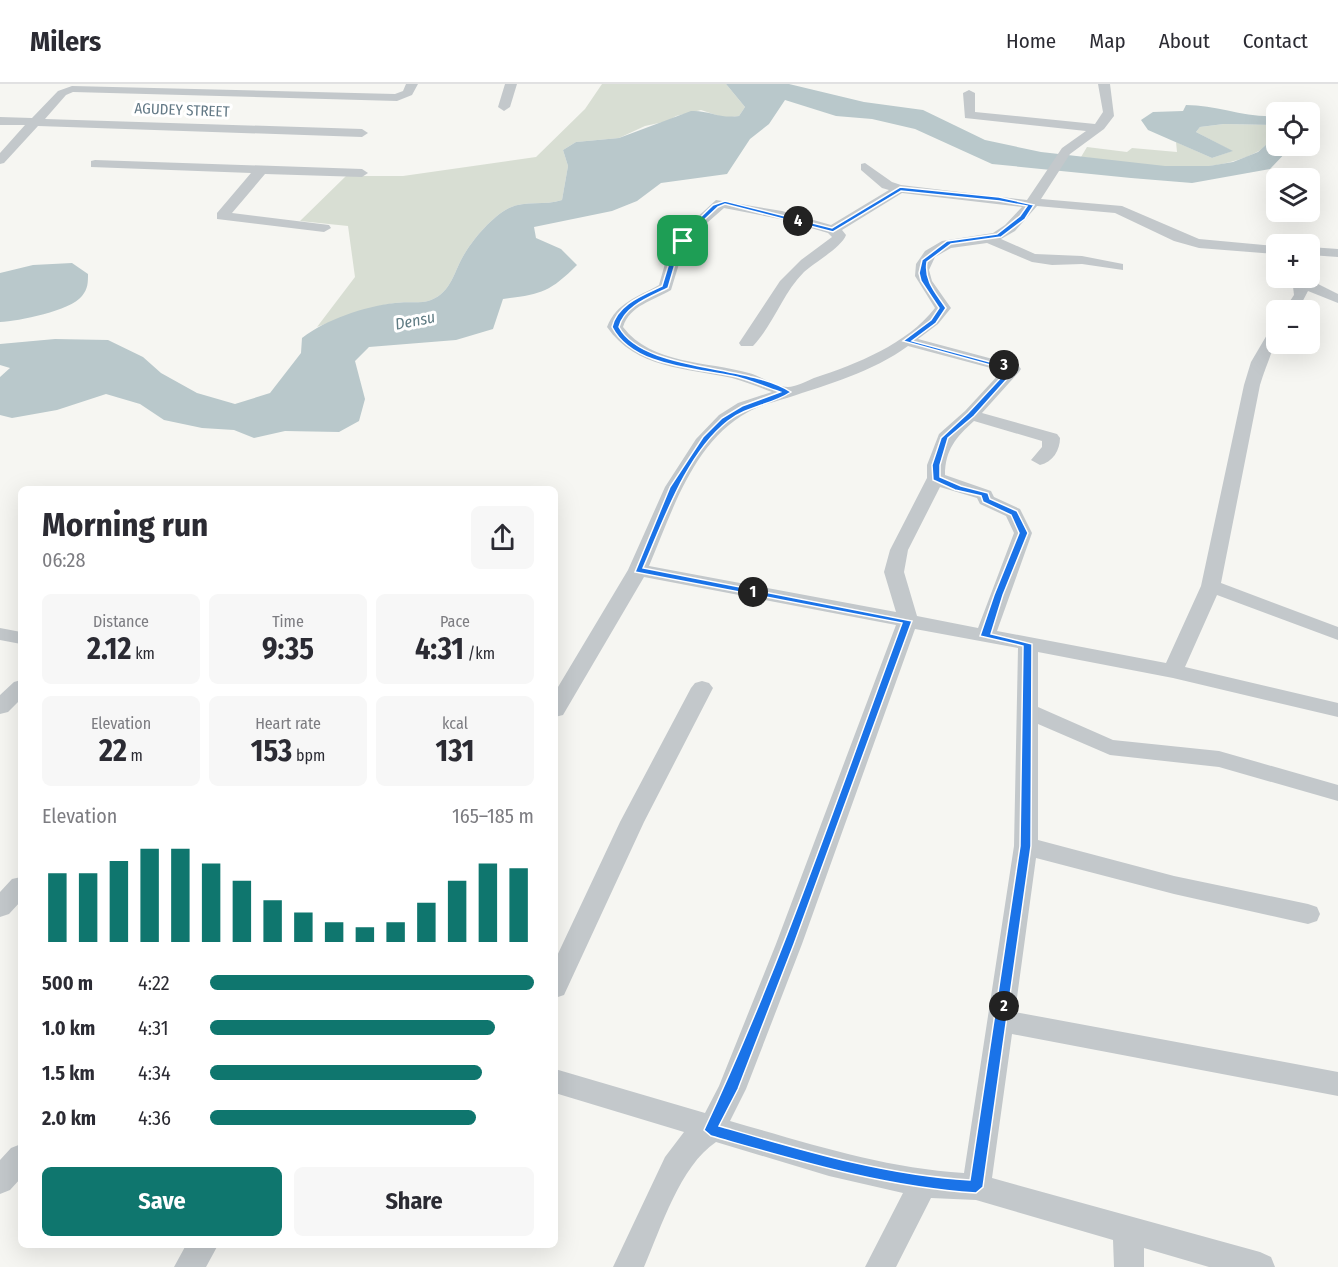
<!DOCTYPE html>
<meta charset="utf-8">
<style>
:root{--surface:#fff;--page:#f7f7f7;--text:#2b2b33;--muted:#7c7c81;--line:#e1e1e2;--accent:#0f766e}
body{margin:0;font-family:"Fira Sans Condensed",sans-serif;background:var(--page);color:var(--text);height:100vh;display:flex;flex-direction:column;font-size:22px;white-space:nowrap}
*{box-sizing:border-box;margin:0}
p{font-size:20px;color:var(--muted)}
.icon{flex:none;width:33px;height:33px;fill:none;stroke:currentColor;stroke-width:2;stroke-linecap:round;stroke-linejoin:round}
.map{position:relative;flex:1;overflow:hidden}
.drawer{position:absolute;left:18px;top:402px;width:540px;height:762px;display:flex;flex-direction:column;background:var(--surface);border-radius:9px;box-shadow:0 6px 24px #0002}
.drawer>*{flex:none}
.buttons{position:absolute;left:1266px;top:18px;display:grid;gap:12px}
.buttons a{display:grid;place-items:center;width:54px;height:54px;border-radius:9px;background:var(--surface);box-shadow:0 6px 24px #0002;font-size:30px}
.pin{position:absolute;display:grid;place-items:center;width:51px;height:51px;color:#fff;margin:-26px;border-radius:12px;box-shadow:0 3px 9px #0006}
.km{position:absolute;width:30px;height:30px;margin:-15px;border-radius:50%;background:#222;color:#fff;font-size:16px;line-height:30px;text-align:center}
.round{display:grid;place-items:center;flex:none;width:63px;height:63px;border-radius:9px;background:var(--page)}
.overview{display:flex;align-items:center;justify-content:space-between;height:102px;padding:0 24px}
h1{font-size:33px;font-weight:700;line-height:45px}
.figures{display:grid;grid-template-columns:repeat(3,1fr);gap:9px;height:102px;padding:6px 24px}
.figures div{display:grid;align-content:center;border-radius:9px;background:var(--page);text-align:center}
.figures b{font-size:30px;font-weight:700}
.figures small{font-size:16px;font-weight:400}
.figures p{font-size:16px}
.chart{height:168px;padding:12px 24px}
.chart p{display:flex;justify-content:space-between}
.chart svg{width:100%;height:108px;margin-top:6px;stroke:var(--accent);stroke-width:6}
.button{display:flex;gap:12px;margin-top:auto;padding:12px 24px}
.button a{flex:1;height:69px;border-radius:9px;background:var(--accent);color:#fff;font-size:24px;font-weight:700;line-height:69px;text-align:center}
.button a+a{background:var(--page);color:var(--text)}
ul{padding:0 24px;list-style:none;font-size:20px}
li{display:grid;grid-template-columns:96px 72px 1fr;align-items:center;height:45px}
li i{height:15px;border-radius:8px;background:var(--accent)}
header{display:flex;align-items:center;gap:36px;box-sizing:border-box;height:84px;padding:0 30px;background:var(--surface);border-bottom:2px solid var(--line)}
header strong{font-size:28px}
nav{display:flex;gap:33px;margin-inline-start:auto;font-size:21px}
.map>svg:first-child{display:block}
.green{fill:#d8ded3}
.water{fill:#b9c8cb}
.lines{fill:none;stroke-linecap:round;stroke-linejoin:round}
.minor{fill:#c3c8cb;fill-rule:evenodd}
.route{fill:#1a73e8;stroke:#fff;stroke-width:1.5;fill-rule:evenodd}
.labels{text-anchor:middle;stroke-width:6;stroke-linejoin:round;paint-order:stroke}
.far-street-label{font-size:15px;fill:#637986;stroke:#fff}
.far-water-label{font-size:16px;font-style:italic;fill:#5f7b83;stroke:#fff}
</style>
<header>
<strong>Milers</strong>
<nav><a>Home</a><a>Map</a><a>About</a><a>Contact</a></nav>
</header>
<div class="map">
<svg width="1338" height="1183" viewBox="0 0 1338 1183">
<rect width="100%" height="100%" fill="#f6f6f2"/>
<path class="green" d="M602,0h124l19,23 -6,9 -14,2 -24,-8 -25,6 -8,5 -23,5 -26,12 -43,4 -13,8 5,16 -6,34c-18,6 -36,0 -53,8 -17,9 -34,29 -44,45 -11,17 -13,39 -34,47 -10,4 -25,1 -36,3 -27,4 -53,15 -78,24l38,-50 -7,-51 -48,-5 46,-45h57l133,-19 49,-48z
M1224,40l52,1v11c-7,5 -13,14 -21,17 -52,26 -119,10 -174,4l6,-10 40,5 5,-4 45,4 -1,-10 36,16 20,-7 -36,-19 4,-5z"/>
<path class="water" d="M726,0h63l75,18 59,8 62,30 56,12 124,14h44l24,-4 25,-10 18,-16v10h16l-22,23 -78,14 -61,-5 -139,-14 -77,-35 -43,-10 -36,-3 -51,-16 -16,24 -19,15 -23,35 -66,9 -24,18 -25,10 -78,16 2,11 25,11 16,16c-28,28 -36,29 -74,34l-10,30 -37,11 -87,7 -14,14 10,38 -6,22 -20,11 -54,-1 -31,7 -20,-8 -32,-2 -38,-8 -24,-16 -34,-10 -49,16 -45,8 -12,-3v-38l10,-9 -10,-3v-21l55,-5 53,1 35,17 18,16 36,20 38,11 35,-11 31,-40 1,-15c25,-19 61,-31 93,-35 11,-2 26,1 36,-3 21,-8 23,-30 34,-47 10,-16 27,-36 44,-45 17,-8 35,-2 53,-8l6,-34 -5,-16 13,-8 43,-4 72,-27c18,-1 28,8 48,5l6,-9z
M1186,21c31,0 59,13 90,11v9l-52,-1 -24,3 -4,5 37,19 -21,7 -64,-28 -7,-10 12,-8 30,-1z
M72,179l16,11c0,8 0,15 -6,22 -12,15 -63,25 -82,26v-49l33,-8z"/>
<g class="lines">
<path class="minor" d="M406,0h12l-6,11 -15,6 -324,-9 -7,3 -21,24 317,10 6,4 -6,4 -324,-11 -34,37 -4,1v-11l25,-28h-25v-8l32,1 26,-27 14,-5 323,8 8,-3z
M505,0h12l-7,23 -6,4 -6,-4z
M1098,0h12l4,32 -10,13 -34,25 -29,45 81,7 77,33 77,7v8l-77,-6 -25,-7 -59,-28 -78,-7 -22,25 -14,8 34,15 47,2 41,8v6l-41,-6 -30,1 -20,-3 -45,-19 -36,5 -16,9 -6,13 3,11 19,27 -13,16 -20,15 101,27 2,3 -2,3 -37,41 75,21 3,4c0,12 -7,24 -20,27l-9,-5 11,-13v-6l-68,-20c-18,16 -29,29 -29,54l46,16 3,6 26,12 12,24 -35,98 169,32 35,-77 43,-201 7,-23 20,-34 5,-1c0,21 -10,37 -16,58l-39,198 117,44v13l-121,-45 -32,72 153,36v14l-165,-39 -135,-26v55l75,33 106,11 119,34v16l-119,-34 -109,-12 -72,-31v116l136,36 134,28 9,3 3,7 -3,7 -9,3 -134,-30 -138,-36 -21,154 323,60v24l-326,-62 -20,144 268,74 11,5 4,10h-66l-65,-19v19h-30l-1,-27 -137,-40 -45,-2 -35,69h-31l38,-74 -74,-17 -113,-34c-36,24 -55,86 -72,125h-31l52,-110 19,-25 -129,-39v-24l150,44 14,-27 57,-142 120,-319 -252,-48 -81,138 -8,2v-25l73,-122 37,-83 31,-48 23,-24 19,-12 34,-11c-13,-5 -26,-10 -40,-14 -45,-10 -96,-9 -125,-51 10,-25 31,-30 52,-42l9,-32 10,-10v-8l38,-35 66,11 49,14 58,-35 -7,-2 -21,-18v-6l4,-1 27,19 9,3 126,15 35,-52 24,-17 -121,-13 -2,-25 6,-3 6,3v19l120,12 8,-12zM902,109l120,14 -17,18 -12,8 -51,8 -17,10 -9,13 -1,12 20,32c-28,36 -78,56 -121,70 -7,3 -19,9 -26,9 -12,0 -28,-11 -39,-14 -42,-12 -97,-8 -126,-46 7,-22 30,-26 48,-37l11,-36 10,-10v-8l32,-28 56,11 48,14 4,4 -31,23 -21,21 -41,62 2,3h12c21,-22 29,-52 51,-74 10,-9 38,-25 42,-37l-4,-5zM908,262l94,25 -37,40 -26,23 -12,31v13l-37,72 -6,22 12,40 -247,-46c23,-54 44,-124 99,-154 12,-7 26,-10 39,-14 42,-14 85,-26 121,-52zM940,403l37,11 3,6 26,12 8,17 -36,95 -61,-12 -13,-44 4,-22zM915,545l103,19 -4,198 -50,327c-81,-5 -157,-30 -234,-52l16,-32 56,-145z
M95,76l267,9 6,4 -6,4 -97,-3 -33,39 97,12 2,3 -7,4 -107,-13v-6l34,-40 -160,-6v-6z
M1310,163l28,2v8l-28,-2z
M1292,194h14l32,16v9l-30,-12 -10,19h-14l10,-15z
M0,544l21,4v12l-21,-4z
M21,596v19l-13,13 -8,2v-19l14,-13z
M702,597l7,2 4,5 -69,134 -80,173 -9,3v-38l65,-138 71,-134 4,-5z
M21,793v24l-12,13 -9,3v-25l12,-13z
M21,1060v34l-11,12 -10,4v-34l11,-12z
M186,1161h32l-12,22h-32z"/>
</g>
<path class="route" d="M900,103l99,10 35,8 -9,14 -24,18 -50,7 -24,18c-3,19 9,31 19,46l-10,15 -24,18 104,28 -42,47 -26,22 -8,27v12l21,9 27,7 2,6 27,12 11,22 -25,62 -12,39 41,10 -1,202 -48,341 -7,6c-92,-6 -177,-32 -265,-57l-7,-6c77,-164 135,-337 198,-507l-267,-51 35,-85 33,-50 19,-19 20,-12 38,-14c-16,-5 -32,-13 -48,-16 -39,-8 -100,-10 -120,-49 5,-23 31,-32 50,-41l10,-33 9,-9 1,-9 31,-30 12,-4 107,27zM901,107l98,10 28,5 -7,10 -23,18 -50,7 -25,19 -3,13 2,8 18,27 -8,12 -28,21 105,29 -40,43 -27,25 -9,27 1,15 22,10 26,6 2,6 28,13 8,18 -25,62 -14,41 43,10 -3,200 -50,334c-86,-5 -168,-30 -251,-54l19,-37 56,-145 118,-323 -269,-53c21,-48 43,-114 85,-147 19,-15 44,-16 63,-29 -42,-28 -148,-20 -172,-65 5,-21 31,-30 49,-39l10,-34 10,-10v-9l30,-28 7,-3 108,28z"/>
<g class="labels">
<g class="far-street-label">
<text transform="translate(182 26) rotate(2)" y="5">AGUDEY STREET</text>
</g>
<g class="far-water-label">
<text transform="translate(415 236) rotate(-11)" y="6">Densu</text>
</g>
</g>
</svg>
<div class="buttons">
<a><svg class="icon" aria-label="locate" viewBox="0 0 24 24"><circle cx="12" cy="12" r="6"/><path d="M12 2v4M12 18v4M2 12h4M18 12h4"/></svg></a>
<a><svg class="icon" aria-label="layers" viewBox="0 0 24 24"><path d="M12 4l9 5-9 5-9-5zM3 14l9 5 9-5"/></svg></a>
<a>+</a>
<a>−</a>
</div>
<div class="pin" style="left:683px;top:157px;background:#1e9e55"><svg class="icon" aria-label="arrive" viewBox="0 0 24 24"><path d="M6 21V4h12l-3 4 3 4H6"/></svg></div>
<b class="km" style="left:753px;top:508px">1</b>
<b class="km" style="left:1004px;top:922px">2</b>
<b class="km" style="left:1004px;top:281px">3</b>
<b class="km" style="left:798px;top:137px">4</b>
<section class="drawer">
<div class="overview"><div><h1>Morning run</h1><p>06:28</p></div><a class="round"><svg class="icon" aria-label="share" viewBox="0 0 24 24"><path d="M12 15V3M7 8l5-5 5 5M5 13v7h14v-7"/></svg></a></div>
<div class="figures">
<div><p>Distance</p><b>2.12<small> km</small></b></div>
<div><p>Time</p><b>9:35</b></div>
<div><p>Pace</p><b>4:31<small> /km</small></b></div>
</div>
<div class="figures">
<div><p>Elevation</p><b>22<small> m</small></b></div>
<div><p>Heart rate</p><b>153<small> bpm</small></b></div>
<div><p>kcal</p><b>131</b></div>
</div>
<div class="chart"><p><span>Elevation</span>165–185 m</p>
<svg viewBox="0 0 160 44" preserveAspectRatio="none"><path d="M5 44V16M15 44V16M25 44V11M35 44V6M45 44V6M55 44V12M65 44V19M75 44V27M85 44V32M95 44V36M105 44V38M115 44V36M125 44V28M135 44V19M145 44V12M155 44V14"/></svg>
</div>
<ul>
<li><b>500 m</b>4:22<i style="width:100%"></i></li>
<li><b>1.0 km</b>4:31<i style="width:88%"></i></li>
<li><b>1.5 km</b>4:34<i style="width:84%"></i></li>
<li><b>2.0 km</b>4:36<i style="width:82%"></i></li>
</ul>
<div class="button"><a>Save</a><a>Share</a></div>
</section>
</div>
